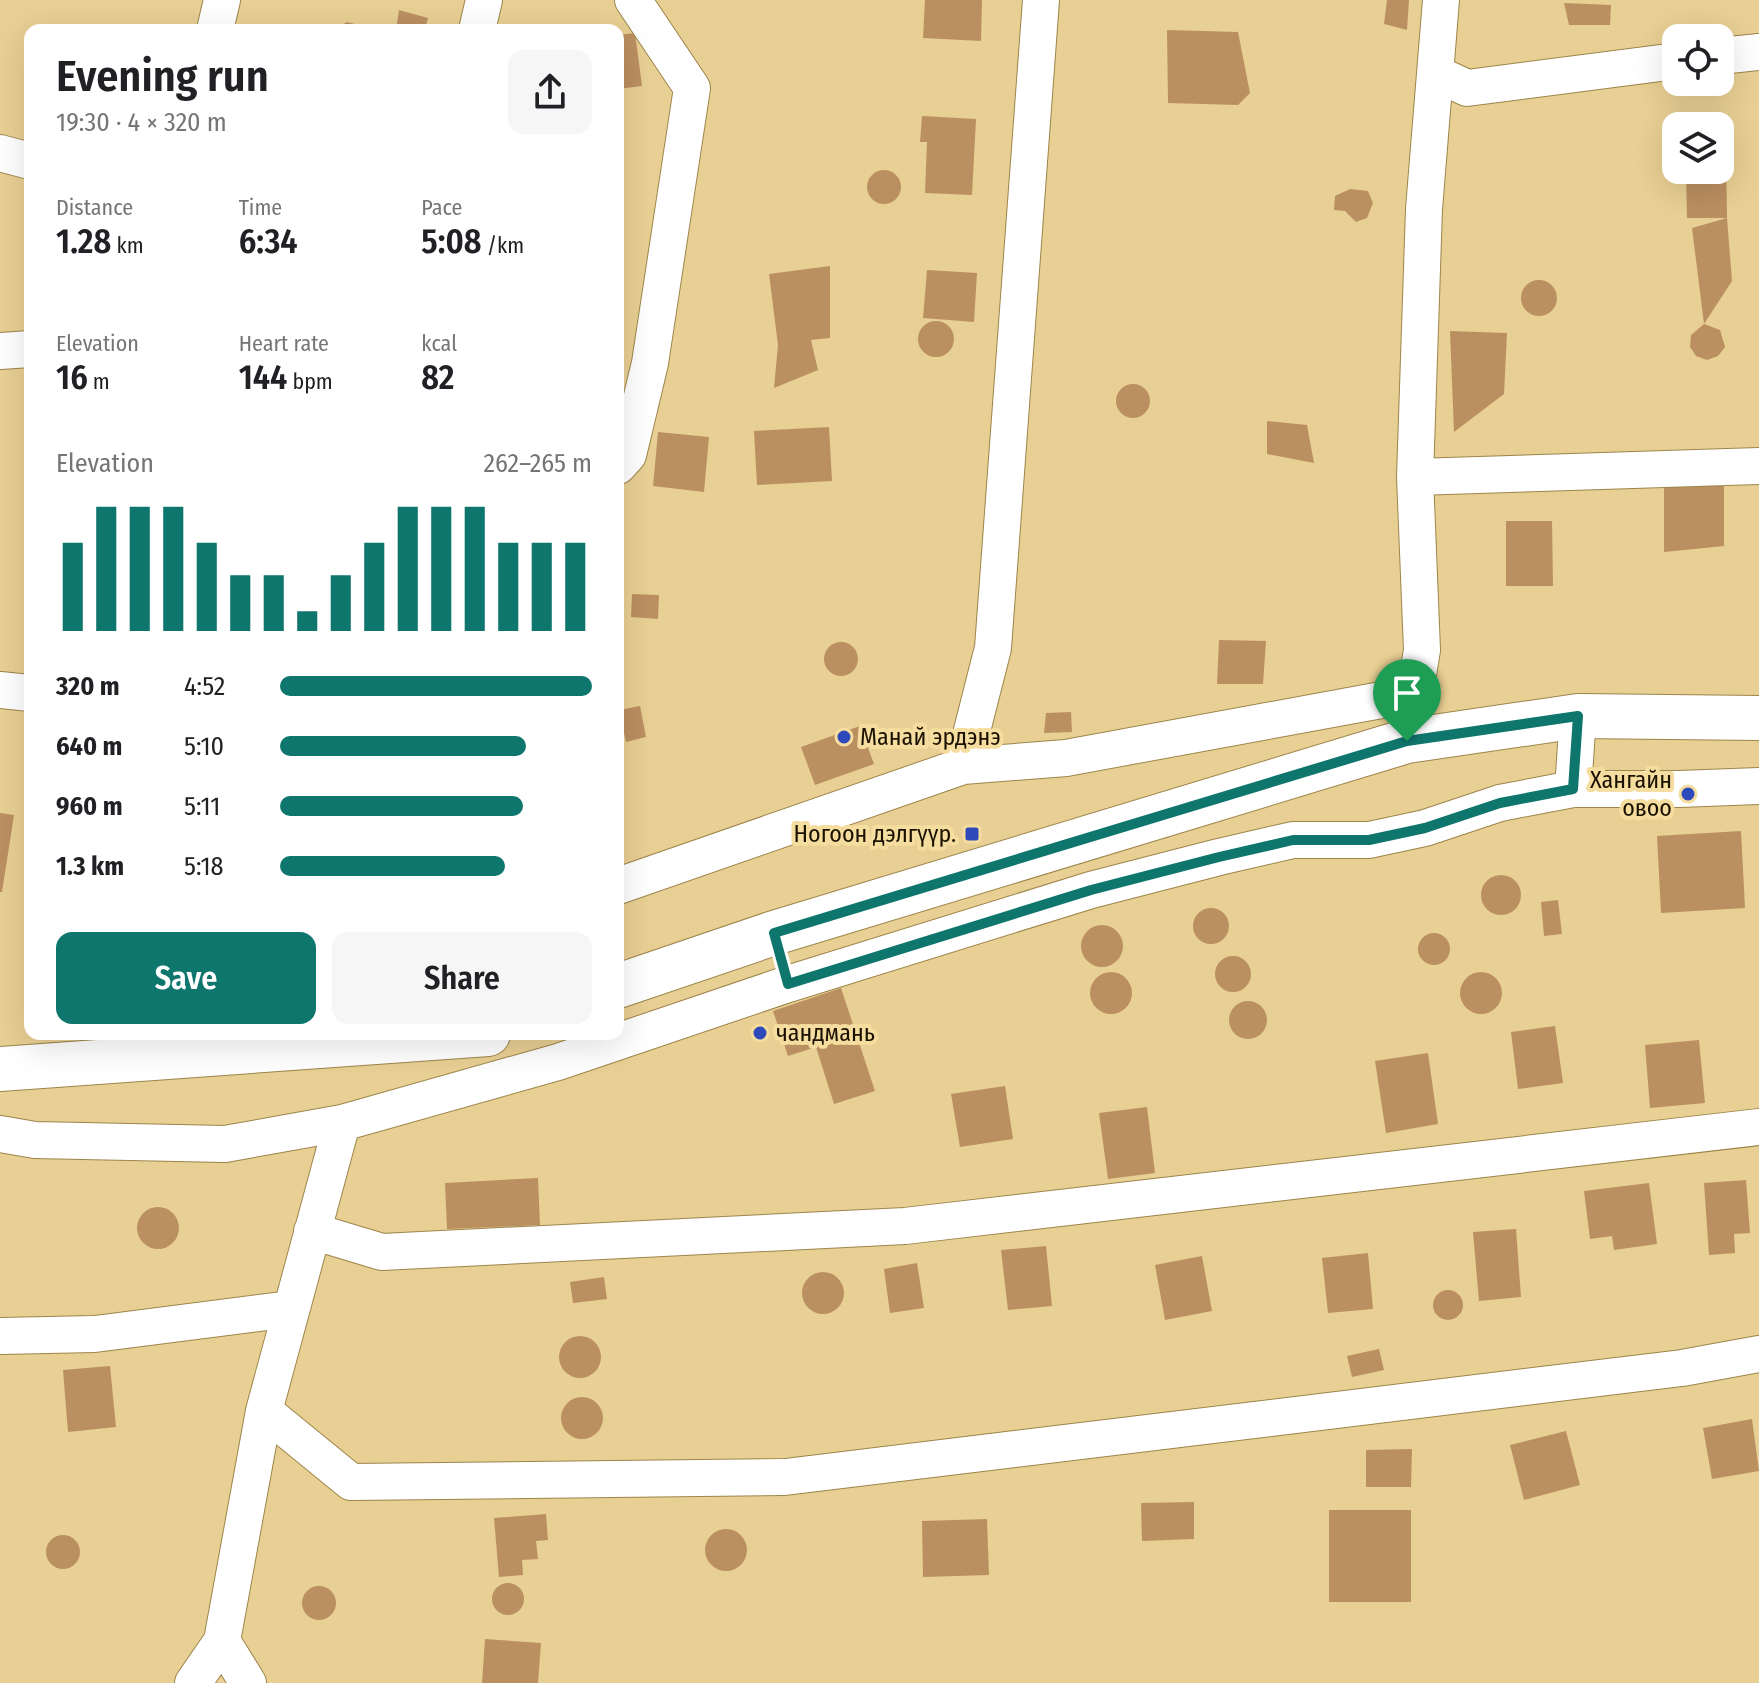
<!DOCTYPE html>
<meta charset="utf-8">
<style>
:root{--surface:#fff;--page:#f6f6f6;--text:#202124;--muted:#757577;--accent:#0f766e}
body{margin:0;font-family:"Fira Sans Condensed",sans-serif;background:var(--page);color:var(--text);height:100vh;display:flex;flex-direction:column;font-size:30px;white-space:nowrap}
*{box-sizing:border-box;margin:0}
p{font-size:26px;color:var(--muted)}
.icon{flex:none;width:44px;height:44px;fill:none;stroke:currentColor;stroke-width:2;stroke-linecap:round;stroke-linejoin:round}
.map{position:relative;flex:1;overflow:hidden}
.side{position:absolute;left:24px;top:24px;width:600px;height:1016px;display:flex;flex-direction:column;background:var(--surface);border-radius:16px;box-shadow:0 8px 32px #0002}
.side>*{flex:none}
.controls{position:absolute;left:1662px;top:24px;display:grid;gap:16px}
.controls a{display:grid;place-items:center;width:72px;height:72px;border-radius:16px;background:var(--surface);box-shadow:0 8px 32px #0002;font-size:40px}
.pin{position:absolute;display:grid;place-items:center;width:68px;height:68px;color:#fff;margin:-82px -34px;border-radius:50% 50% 50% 0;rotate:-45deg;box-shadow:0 0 8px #0007}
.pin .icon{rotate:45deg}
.round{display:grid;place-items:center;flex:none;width:84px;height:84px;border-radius:16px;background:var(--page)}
.overview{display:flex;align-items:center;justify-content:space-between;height:136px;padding:0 32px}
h1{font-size:44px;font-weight:600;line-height:60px}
.stats{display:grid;grid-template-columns:repeat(3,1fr);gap:12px;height:136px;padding:8px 32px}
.stats div{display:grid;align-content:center}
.stats b{font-size:34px;font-weight:600}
.stats small{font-size:22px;font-weight:400}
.stats p{font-size:22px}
.chart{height:224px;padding:16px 32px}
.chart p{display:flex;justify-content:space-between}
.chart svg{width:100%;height:144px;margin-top:8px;stroke:var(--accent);stroke-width:6}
.button{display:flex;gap:16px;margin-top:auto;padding:16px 32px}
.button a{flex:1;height:92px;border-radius:16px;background:var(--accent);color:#fff;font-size:32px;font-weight:600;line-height:92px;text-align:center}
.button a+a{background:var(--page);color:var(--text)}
ul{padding:0 32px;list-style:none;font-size:26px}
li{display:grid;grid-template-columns:128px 96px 1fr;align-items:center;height:60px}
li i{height:20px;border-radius:10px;background:var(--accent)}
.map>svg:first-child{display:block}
.building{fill:#bb9061}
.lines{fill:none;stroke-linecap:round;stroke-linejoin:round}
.minor-casing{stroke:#9d854b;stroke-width:38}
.secondary-casing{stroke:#9d854b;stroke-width:46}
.minor{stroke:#fff;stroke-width:36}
.secondary{stroke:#fff;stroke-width:44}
.route-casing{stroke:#fff;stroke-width:16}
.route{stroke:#0f766e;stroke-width:10}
.poi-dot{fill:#2e49ba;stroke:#f5dc9f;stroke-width:3}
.labels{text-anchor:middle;stroke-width:8;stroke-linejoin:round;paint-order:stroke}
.poi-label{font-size:24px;fill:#1a1100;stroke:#f5dc9f;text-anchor:start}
</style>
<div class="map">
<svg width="1759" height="1683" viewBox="0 0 1759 1683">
<rect width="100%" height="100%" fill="#e8cf93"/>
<path class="building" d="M925,0h57l-1,41 -58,-3z
M1387,0h22l-2,30 -23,-6z
M1564,3l47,2 -1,20h-41z
M399,10l29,8 -3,12h-29z
M347,22l11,3 5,5h-30z
M1167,30l71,2 12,61 -12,12 -70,-2z
M635,33l7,53 -24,3v-54z
M922,116l54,3 -4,76 -47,-2 2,-51h-7z
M1720,153h6l1,65h-40l-1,-48h34z
M867 187a17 17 0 1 1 34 0a17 17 0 1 1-34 0Z
M1350,189l18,2 5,12 -6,15 -11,4 -11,-11 -11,-1 1,-14z
M1727,218l5,63 -28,43 16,6 5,17 -7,9 -11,4 -11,-4 -6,-9 1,-12 13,-11 -12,-96z
M830,266v72l-19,2 7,30 -44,18 4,-43 -9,-71z
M927,270l50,3 -3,49 -51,-4z
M1521 298a18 18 0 1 1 36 0a18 18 0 1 1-36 0Z
M918 339a18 18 0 1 1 36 0a18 18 0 1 1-36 0Z
M1450,331l57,2 -3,61 -50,38z
M1116 401a17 17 0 1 1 34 0a17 17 0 1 1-34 0Z
M1267,421l40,4 7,38 -47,-9z
M829,427l3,54 -75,4 -3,-54z
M658,432l51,5 -5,55 -51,-6z
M1724,470v76l-60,6v-76z
M1506,521h46l1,65h-47z
M632,594l27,1 -1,24 -27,-2z
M1219,640l47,1 -3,43h-46z
M824 659a17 17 0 1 1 34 0a17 17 0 1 1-34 0Z
M640,706l6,31 -20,5 -7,-32z
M1071,712l1,20 -28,1 2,-20z
M860,726l14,38 -59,21 -14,-38z
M0,813l14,2 -12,77h-2z
M1741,831l4,77 -84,5 -4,-77z
M1481 895a20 20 0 1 1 40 0a20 20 0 1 1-40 0Z
M1558,900l4,34 -18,2 -3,-34z
M1193 926a18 18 0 1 1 36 0a18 18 0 1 1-36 0Z
M1081 946a21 21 0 1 1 42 0a21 21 0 1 1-42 0Z
M1418 949a16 16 0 1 1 32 0a16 16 0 1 1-32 0Z
M1215 974a18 18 0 1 1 36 0a18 18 0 1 1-36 0Z
M1460 993a21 21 0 1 1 42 0a21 21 0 1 1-42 0Z
M1090 993a21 21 0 1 1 42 0a21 21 0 1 1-42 0Z
M841,988l34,103 -41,13 -18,-57 -28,9 -15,-45z
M1229 1020a19 19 0 1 1 38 0a19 19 0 1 1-38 0Z
M1555,1026l8,57 -45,6 -7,-57z
M1699,1040l6,63 -55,5 -5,-63z
M1428,1053l10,71 -52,9 -11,-72z
M1005,1086l8,53 -53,8 -9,-53z
M1147,1107l8,66 -47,6 -9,-66z
M538,1178l2,47 -93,4 -2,-46z
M1746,1180l4,53 -16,1 1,19 -26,2 -5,-72z
M1649,1183l8,61 -43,6 -2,-14 -22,3 -6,-48z
M137 1228a21 21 0 1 1 42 0a21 21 0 1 1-42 0Z
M1516,1229l5,68 -42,4 -6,-69z
M1046,1246l6,60 -44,4 -7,-60z
M1368,1253l5,56 -45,4 -6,-55z
M1202,1256l10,55 -47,9 -10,-55z
M917,1263l7,45 -34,5 -6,-44z
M802 1293a21 21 0 1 1 42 0a21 21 0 1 1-42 0Z
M604,1277l3,22 -34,4 -3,-21z
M1433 1305a15 15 0 1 1 30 0a15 15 0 1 1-30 0Z
M559 1357a21 21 0 1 1 42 0a21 21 0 1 1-42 0Z
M1379,1349l5,21 -32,7 -5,-21z
M110,1366l6,61 -48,5 -5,-62z
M561 1418a21 21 0 1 1 42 0a21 21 0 1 1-42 0Z
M1752,1419l7,52 -47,8 -9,-51z
M1566,1431l14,54 -56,15 -14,-55z
M1412,1449l-1,38h-45v-37z
M1194,1502v37l-52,2 -1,-38z
M1329,1510h82v92h-82z
M546,1514l2,26 -12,1 2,18 -16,1 1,15 -24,2 -5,-59z
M987,1519l2,56 -66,2 -1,-56z
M705 1550a21 21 0 1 1 42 0a21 21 0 1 1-42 0Z
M46 1552a17 17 0 1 1 34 0a17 17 0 1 1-34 0Z
M492 1599a16 16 0 1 1 32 0a16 16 0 1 1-32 0Z
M302 1603a17 17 0 1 1 34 0a17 17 0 1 1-34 0Z
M485,1639l56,4 -3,40h-56z"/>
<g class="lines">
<g class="minor-casing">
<path id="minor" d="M215,30l7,-30
M477,30l7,-30
M1720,56l39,-4
M1437,74l30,14 209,-27
M0,153l30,8
M0,351l30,-2
M618,466l10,-11 22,-92 42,-275 -59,-88
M1415,477l344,-11
M0,690l30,3
M1407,741l15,-91 -7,-173 9,-268 17,-209
M963,766l103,-8 348,-64
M1573,789l5,-73
M618,886l345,-120 30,-118 48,-648
M0,1134l35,6 190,4 117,-21 216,-61 230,-78 303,-94 128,-33 74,-17h76l56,-12 75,-25 73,-14h106l80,-3
M312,1231l70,21 523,-26 854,-99
M0,1336l95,-2 195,-25
M264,1411l87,71 434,-5 897,-109 77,-14
M222,1641l26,42
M193,1683l29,-42 42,-230 78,-288"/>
</g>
<g class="secondary-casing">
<path id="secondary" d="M618,986l156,-53 633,-192 171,-25 181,2
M0,1069l488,-35"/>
</g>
<use href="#minor" class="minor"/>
<use href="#secondary" class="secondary"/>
</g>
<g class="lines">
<g class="route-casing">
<path id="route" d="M1578,716l-5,73 -73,14 -75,25 -56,12h-76l-74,17 -128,33 -303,94 -14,-51 633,-192z"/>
</g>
<use href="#route" class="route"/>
</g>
<g class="poi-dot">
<circle cx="844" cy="737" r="8"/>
<circle cx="1688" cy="794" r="8"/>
<rect x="964" y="826" width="16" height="16" rx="4"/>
<circle cx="760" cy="1033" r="8"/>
</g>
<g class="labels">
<g class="poi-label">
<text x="860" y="745">Манай эрдэнэ</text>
<text x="1672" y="788" text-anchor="end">Хангайн<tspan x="1672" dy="28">овоо</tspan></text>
<text x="956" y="842" text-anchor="end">Ногоон дэлгүүр.</text>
<text x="776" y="1041">чандмань</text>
</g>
</g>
</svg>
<div class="controls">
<a><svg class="icon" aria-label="locate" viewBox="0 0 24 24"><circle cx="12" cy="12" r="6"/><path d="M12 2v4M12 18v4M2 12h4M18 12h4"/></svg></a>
<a><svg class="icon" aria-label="layers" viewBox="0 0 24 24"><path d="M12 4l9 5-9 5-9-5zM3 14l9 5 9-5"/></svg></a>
</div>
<div class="pin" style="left:1407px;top:741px;background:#1e9e55"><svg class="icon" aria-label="arrive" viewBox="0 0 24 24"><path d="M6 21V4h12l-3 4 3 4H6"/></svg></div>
<section class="side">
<div class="overview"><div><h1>Evening run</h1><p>19:30 · 4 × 320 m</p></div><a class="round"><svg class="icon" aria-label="share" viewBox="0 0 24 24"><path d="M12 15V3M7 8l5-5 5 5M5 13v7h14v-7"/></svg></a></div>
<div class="stats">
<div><p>Distance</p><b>1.28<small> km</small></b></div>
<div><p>Time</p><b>6:34</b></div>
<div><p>Pace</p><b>5:08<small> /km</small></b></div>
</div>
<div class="stats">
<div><p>Elevation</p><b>16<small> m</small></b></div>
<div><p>Heart rate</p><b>144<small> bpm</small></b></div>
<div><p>kcal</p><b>82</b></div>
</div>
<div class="chart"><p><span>Elevation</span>262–265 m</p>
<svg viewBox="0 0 160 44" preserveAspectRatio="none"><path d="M5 44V17M15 44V6M25 44V6M35 44V6M45 44V17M55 44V27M65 44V27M75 44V38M85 44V27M95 44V17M105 44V6M115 44V6M125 44V6M135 44V17M145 44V17M155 44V17"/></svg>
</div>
<ul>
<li><b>320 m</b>4:52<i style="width:100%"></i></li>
<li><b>640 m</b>5:10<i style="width:79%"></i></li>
<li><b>960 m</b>5:11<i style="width:78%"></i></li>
<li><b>1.3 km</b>5:18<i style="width:72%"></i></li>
</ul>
<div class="button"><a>Save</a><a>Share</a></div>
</section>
</div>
